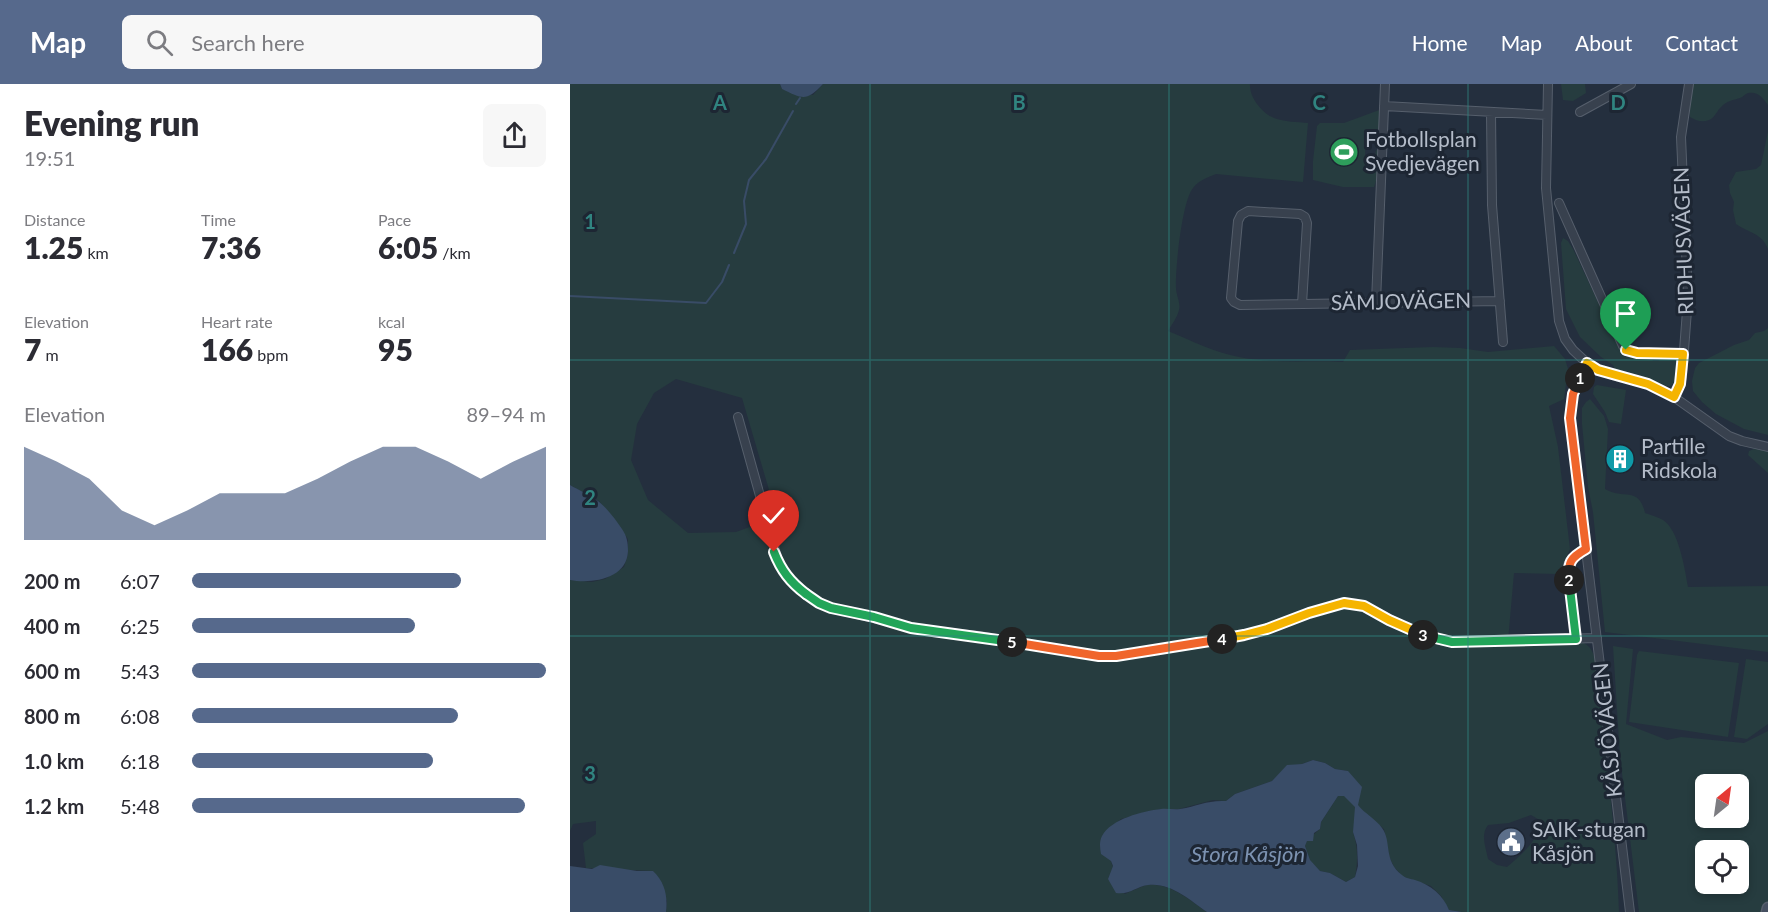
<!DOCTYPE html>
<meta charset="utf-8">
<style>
:root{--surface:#fff;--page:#f7f7f7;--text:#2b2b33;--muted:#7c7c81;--accent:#56698c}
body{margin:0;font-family:Lato,sans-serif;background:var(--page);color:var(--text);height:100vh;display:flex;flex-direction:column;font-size:22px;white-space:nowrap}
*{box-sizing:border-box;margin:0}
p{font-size:20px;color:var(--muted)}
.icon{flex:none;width:33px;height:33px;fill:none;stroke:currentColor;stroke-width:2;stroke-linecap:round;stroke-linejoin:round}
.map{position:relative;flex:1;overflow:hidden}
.panel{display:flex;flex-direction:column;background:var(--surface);width:570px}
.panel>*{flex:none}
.needle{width:39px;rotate:29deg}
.tools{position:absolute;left:1125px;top:690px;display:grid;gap:12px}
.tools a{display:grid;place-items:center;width:54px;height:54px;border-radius:9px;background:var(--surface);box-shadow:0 3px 9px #0003;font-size:30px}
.pin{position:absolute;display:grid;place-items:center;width:51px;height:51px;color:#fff;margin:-62px -26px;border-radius:50% 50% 50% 0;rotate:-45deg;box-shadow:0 0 6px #0007}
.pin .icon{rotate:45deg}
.km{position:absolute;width:30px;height:30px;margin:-15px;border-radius:50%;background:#222;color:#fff;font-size:16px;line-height:30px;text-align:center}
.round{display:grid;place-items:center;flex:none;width:63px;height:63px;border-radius:9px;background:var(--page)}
.summary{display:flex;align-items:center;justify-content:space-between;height:102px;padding:0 24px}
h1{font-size:33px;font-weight:800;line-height:45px}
.stats{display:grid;grid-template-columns:repeat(3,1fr);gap:9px;height:102px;padding:6px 24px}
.stats div{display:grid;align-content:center}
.stats b{font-size:30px;font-weight:800}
.stats small{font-size:16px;font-weight:400}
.stats p{font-size:16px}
.chart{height:168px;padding:12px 24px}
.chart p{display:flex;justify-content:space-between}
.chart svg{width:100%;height:108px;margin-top:6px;fill:var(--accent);opacity:.7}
ul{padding:0 24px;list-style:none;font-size:20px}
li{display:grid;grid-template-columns:96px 72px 1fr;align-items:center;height:45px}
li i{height:15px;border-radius:8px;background:var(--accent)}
header{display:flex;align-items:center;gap:36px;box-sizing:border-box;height:84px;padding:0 30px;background:var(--accent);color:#fff}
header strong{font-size:28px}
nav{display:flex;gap:33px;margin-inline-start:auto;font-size:21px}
.search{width:420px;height:54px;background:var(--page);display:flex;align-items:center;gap:15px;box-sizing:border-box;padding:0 21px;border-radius:9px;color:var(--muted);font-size:22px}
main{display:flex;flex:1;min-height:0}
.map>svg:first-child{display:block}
.green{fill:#263c3f;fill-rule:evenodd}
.water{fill:#394c67;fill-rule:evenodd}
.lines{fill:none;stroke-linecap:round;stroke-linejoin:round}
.stream{stroke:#394c67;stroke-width:2}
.street-casing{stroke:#565f6c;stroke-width:10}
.secondary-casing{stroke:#565f6c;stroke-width:13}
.street{stroke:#38414e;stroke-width:8}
.secondary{stroke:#465061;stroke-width:10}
.split-1-casing{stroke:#fff;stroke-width:12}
.split-2-casing{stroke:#fff;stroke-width:12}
.split-3-casing{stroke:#fff;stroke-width:12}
.split-4-casing{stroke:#fff;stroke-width:12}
.split-5-casing{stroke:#fff;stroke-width:12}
.split-6-casing{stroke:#fff;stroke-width:12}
.split-7-casing{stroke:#fff;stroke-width:12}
.split-1{stroke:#f5b400;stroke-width:8}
.split-2{stroke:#f0652b;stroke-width:8}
.split-3{stroke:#22a559;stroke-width:8}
.split-4{stroke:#f5b400;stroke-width:8}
.split-5{stroke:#f0652b;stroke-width:8}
.split-6{stroke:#22a559;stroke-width:8}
.split-7{stroke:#22a559;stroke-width:8}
.grid{fill:none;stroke:#308480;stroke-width:1.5;stroke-opacity:0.55}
.labels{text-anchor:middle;stroke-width:6;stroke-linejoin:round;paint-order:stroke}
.poi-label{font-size:21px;fill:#b4bcc9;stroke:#1d2633;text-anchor:start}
.street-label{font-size:21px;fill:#b4bcc9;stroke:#1d2633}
.water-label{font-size:22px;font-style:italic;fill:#7c92b1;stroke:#1d2633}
.grid-label{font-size:20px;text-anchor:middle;font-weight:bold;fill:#308480;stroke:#1d2633;stroke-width:6;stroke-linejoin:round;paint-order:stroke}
</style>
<header>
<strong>Map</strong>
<div class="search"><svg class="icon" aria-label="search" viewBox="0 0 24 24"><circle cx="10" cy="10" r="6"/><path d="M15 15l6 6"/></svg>Search here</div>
<nav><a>Home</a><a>Map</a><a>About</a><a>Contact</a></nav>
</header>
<main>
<section class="panel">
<div class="summary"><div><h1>Evening run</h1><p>19:51</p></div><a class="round"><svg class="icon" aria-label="share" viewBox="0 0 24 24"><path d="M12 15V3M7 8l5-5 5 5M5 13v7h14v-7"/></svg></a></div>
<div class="stats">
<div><p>Distance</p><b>1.25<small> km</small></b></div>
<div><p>Time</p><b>7:36</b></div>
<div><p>Pace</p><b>6:05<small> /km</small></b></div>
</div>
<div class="stats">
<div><p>Elevation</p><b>7<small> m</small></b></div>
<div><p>Heart rate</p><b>166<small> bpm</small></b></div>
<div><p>kcal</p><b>95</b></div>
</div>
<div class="chart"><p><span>Elevation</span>89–94 m</p>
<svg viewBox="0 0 160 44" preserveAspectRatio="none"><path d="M0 44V6L10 12L20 19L30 32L40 38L50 32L60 25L70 25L80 25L90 19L100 12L110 6L120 6L130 12L140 19L150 12L160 6V44z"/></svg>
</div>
<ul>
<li><b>200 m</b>6:07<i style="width:76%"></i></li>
<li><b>400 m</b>6:25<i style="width:63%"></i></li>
<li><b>600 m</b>5:43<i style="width:100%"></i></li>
<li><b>800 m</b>6:08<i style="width:75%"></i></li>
<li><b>1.0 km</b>6:18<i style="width:68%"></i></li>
<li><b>1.2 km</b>5:48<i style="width:94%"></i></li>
</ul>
</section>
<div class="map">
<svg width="1198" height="828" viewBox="0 0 1198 828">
<rect width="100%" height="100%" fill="#242f3e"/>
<path class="green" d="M0,0h210l2,5 31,6 10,-11h427c-1,13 12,29 24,34 10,4 24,4 34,5l-5,59 -87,-8c-8,3 -18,7 -23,14 -11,13 -18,82 -17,100 0,7 5,15 3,22 -2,8 -7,14 -11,21 22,9 48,22 71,26 34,7 69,3 104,5l7,-12 83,-3 27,1 28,4 66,-6 11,13 3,10 -4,30 -15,7 9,41 12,102 -11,25 -45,-1 -6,68 74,1c8,4 10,8 13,16 9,84 21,169 24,254h-157l-13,-2 -8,-14 -10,-10 -28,-9 -9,-10 -5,-11 -5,-27 -21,-17 -10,20c5,15 5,29 2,45l-9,5 -16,-9 -10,-2 -11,-11 -4,-14 2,-6 13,-11 1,-7 17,-26h6l4,-25 -13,-2 -10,-6 -12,-3 -11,4 -15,2 -15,15 -37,13 -9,7 -13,-1 -34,9h-18l-40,10 -19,17 11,31 -5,12 17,15c7,-3 15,-7 22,-9 22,-3 43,15 60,27h-541l1,-11 -14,-30 -67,-3 -3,-25 13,-9v-13l-23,3 -3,7v-251l22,2 13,-3 19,-12 4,-13v-15l-29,-38 -29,-16zM106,295l66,19 35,119 -41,15 -48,1 -40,-33 -17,-40 6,-36 17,-31zM961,731l12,7c-8,21 -19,30 -36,45l-10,-2 -9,-6c-2,-11 -8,-24 0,-34l21,-2z
M991,0h24l1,9 -13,8 -10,-1z
M1122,0h76v21c-5,-7 -10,-14 -20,-12 -3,1 -5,4 -8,5 -7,2 -13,3 -18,8 -5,4 -7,12 -13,14 -7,3 -14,0 -19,-3l-1,-15z
M812,25l-3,34h-2v-6h-11l-1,18 10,2 1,-7 2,1 -1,27 -3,9h-31l-30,-7v-19l4,-35 3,-3h24z
M1198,47v118c-6,-16 -19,-16 -32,-25l-3,-14 1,-8 -4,-9 -1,-8 7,-13 20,-3 5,-4z
M993,154l5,3 5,8 47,100 5,8 26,-1 2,5h6l2,-5c8,1 14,0 19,6l-1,14 -5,7 -4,3h-5l-36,-14 -14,-3 -2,-4 -12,-8 -21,-20 -14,-28 -5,-66z
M1198,244v107l-24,-6 -28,-15 -14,-12 -9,-11 -1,-10 3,-13 4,-5 35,-18 15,-5 6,-7 9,-2z
M1027,301l29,5 -5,34 -12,-2 -4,-10 -12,-18 1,-7z
M1020,315l14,17 4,13 -3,60c19,11 34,-3 40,24 6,2 13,4 18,7 16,10 22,50 25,67l80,-1v66l-163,-20 -12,-120 -5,-25 -6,-63v-16l4,-6z
M1184,365l14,1v23l-20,-18 1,-4z
M1043,562l20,3 -7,75 41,16 14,-3 63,6 24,-12v181h-129l-19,-155zM1136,700h32v34h-32zM1136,766h32v34h-32z
M1069,567l100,12 -11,74 -99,-15 8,-67z
M1176,575l22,3v62l-21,15 -13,-2z"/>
<path class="water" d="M210,0h43c-17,18 -20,15 -41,5z
M0,401c9,5 20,10 28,16 9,7 18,19 24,28 5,7 6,14 6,22 -1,28 -36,33 -58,29z
M743,676l12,3 10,6 13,2 14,16 -4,18c7,9 18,14 24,23 10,13 1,33 20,47 3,3 9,4 13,5 16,5 28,15 34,30l13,2h-255c-17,-12 -37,-30 -59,-27 -13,2 -18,10 -32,8l-8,-14 5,-13 -2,-5 -10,-7c-1,-6 -2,-12 1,-18 9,-17 41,-25 59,-27 6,-1 13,1 19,0 18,-3 27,-9 46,-8l9,-7 37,-13 15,-16 15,-1zM768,712h6l11,11 -2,25 4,13 1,21 -3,11 -9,5 -16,-9 -10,-2 -10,-11 -5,-14 2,-5h6l1,-8 6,-4 1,-7z
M30,781l37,6h16c12,11 15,26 13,41h-96v-46l22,3z"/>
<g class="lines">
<path class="stream" d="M226,20l4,-6
M164,169l12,-29 -2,-23 5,-21 17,-21 27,-48
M0,212l136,7 16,-21 7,-17"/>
<g class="street-casing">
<path id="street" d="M978,0l-2,104 13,133 6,18 8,11 14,13 11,7 50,14 26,13 55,39 13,5 26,6
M814,22l163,9
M921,28l1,93 11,137
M1010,28l51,-28
M989,119l64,143 6,5 8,2 46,1
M806,218l9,-218
M732,220l5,-81 -2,-6 -5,-3 -52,-3 -7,4 -3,6 -7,77 3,4 6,3 260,-4
M1017,279l-14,32 -3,23c21,165 39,329 60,494
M1104,313l6,-13 2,-7 6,-80 -7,-160 8,-53
M168,333l41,147c12,21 31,35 52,44l97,23 51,5 120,20h17l128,-21 23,-6 42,-16 35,-10 20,3 51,26 16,6 21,4 145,-4
M1006,555l-8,-74 7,-9 11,-7"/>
</g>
<g class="secondary-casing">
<path id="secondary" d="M1197,828l1,-4"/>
</g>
<use href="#street" class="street"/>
<use href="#secondary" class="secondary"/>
</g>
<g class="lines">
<g class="split-1-casing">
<path id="split-1" d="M1010,294l7,-15 11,7 50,14 26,13 6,-13 3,-30 -46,-1 -11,-3"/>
</g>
<g class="split-2-casing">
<path id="split-2" d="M999,496c-1,-18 1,-22 17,-31l-16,-131 3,-24 7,-16"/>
</g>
<g class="split-3-casing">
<path id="split-3" d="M853,551l29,7 124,-3 -7,-59"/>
</g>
<g class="split-4-casing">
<path id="split-4" d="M652,555l22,-4 23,-6 42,-16 35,-10 20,3 25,14 34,15"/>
</g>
<g class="split-5-casing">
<path id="split-5" d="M442,558l87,14h17l106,-17"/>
</g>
<g class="split-6-casing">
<path id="split-6" d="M236,510l13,9 12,5 43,9 37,11 101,14"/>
</g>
<g class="split-7-casing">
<path id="split-7" d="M204,468c7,18 16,30 32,42"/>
</g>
<use href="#split-1" class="split-1"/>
<use href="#split-2" class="split-2"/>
<use href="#split-3" class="split-3"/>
<use href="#split-4" class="split-4"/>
<use href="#split-5" class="split-5"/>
<use href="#split-6" class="split-6"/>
<use href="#split-7" class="split-7"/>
</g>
<path class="grid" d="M300,0v828M599,0v828M898,0v828M0,276h1198M0,552h1198"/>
<defs>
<g id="stadium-disc" transform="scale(1.5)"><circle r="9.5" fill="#2e9e5b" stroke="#1d2633"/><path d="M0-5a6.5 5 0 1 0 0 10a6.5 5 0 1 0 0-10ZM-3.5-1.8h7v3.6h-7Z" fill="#fff"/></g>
<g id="building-disc" transform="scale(1.5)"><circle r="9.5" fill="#0f9aa8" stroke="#1d2633"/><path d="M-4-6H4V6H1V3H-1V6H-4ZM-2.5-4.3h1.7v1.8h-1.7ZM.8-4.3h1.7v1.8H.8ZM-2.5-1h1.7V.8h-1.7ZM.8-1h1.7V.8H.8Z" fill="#fff"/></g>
<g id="civic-disc" transform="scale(1.5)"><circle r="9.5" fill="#5c6f8a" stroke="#1d2633"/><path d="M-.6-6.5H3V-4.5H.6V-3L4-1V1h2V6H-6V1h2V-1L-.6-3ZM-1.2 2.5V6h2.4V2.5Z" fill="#fff"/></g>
</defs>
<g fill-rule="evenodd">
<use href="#stadium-disc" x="774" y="68"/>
<use href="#building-disc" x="1050" y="375"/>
<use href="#civic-disc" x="941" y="758"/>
</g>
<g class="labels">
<g class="poi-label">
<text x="795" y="63">Fotbollsplan<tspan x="795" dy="24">Svedjevägen</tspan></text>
<text x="1071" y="370">Partille<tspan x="1071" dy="24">Ridskola</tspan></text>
<text x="962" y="753">SAIK-stugan<tspan x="962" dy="24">Kåsjön</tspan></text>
</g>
<g class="street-label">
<text transform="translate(1114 157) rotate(-92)" y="7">RIDHUSVÄGEN</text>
<text transform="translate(831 218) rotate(-1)" y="7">SÄMJOVÄGEN</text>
<text transform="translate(1038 646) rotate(-96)" y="7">KÅSJÖVÄGEN</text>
</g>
<g class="water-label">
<text x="678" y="778">Stora Kåsjön</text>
</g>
</g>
<g class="grid-label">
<text x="150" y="26">A</text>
<text x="449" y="26">B</text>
<text x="749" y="26">C</text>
<text x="1048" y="26">D</text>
<text x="20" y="145">1</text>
<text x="20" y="421">2</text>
<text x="20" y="697">3</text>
</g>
</svg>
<div class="tools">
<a><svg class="needle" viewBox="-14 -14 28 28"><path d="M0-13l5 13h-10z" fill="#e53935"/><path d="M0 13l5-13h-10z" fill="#7c7c81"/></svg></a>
<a><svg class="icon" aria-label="locate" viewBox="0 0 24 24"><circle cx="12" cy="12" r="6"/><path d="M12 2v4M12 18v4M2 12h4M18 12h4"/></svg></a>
</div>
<div class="pin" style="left:1056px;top:266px;background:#1e9e55"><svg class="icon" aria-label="arrive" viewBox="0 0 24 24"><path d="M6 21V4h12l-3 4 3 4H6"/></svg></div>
<div class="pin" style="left:204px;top:468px;background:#d93025"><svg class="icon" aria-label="check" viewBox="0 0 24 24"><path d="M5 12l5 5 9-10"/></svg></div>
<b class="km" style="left:1010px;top:294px">1</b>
<b class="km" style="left:999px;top:496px">2</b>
<b class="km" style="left:853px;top:551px">3</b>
<b class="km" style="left:652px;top:555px">4</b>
<b class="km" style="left:442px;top:558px">5</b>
</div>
</main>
